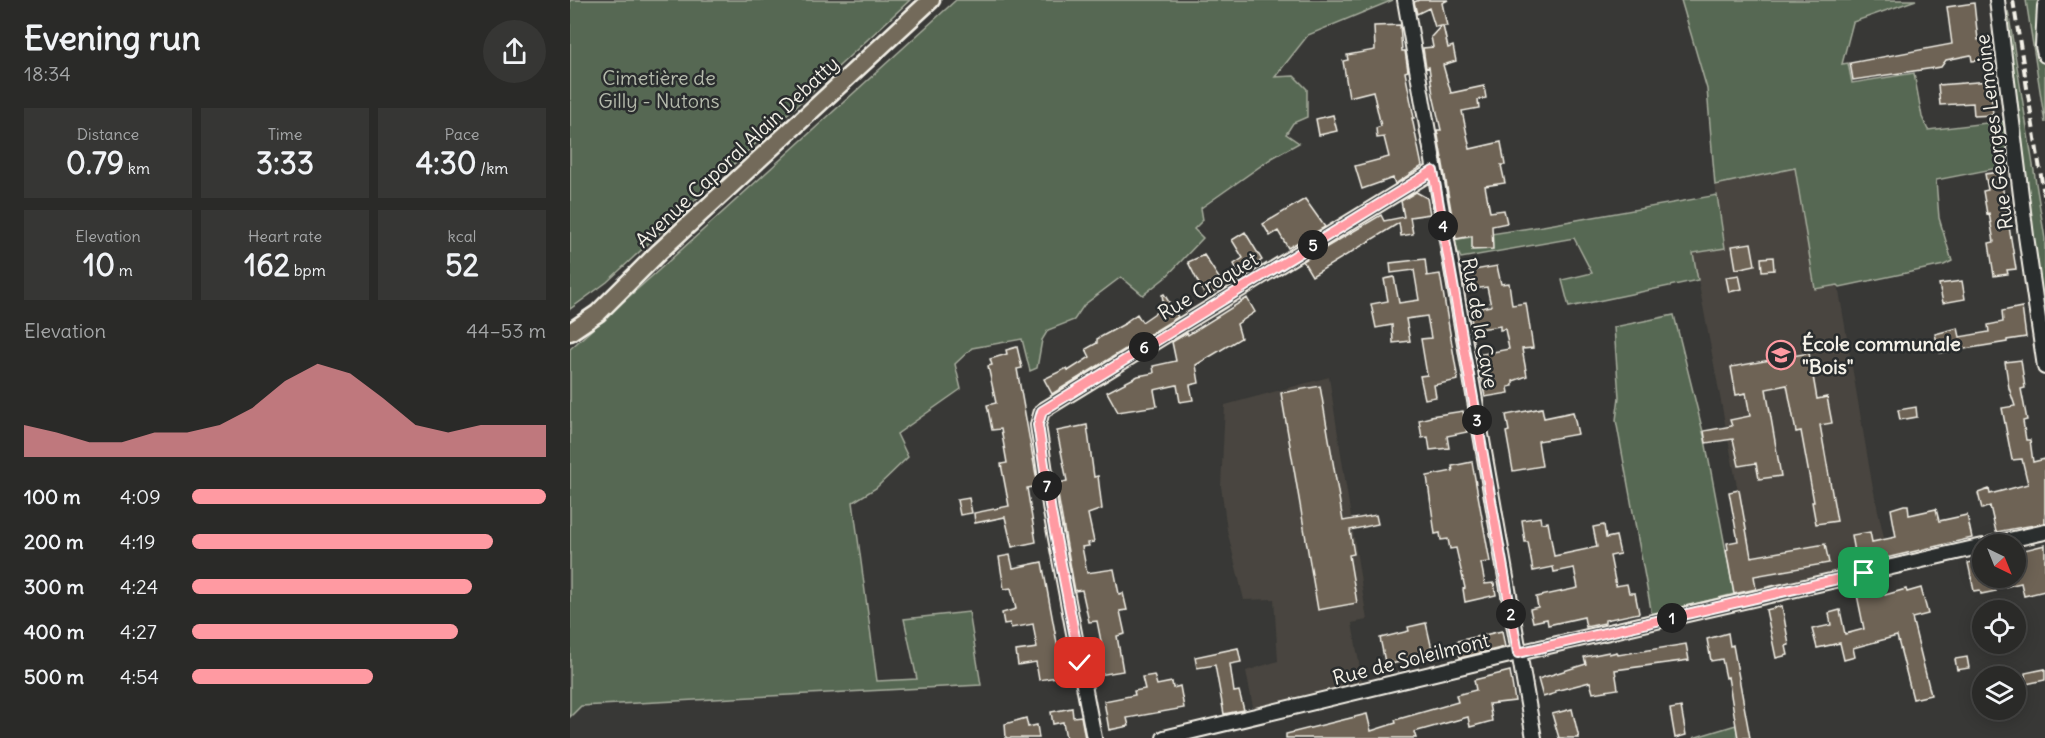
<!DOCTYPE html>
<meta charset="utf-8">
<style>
:root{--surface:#2a2a28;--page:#363634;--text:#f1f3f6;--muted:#a5a7a8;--line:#464645;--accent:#ff9aa2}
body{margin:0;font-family:Delius,sans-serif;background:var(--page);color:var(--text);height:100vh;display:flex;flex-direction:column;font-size:22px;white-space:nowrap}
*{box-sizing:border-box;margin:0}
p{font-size:20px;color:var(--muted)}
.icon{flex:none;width:33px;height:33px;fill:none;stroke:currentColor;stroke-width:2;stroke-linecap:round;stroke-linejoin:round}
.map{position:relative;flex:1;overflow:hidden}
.panel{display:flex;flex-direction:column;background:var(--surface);width:570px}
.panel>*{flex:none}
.needle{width:39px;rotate:137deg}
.buttons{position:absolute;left:1402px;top:534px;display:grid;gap:12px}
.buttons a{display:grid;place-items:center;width:54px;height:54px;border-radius:50%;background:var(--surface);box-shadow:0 3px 15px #0003,0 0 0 2px var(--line);font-size:30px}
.pin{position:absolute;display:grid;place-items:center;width:51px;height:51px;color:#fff;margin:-26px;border-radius:12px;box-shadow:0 3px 9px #0006}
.km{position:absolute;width:30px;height:30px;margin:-15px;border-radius:50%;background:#222;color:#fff;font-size:16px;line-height:30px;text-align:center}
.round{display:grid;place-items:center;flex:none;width:63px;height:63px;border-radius:32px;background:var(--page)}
.headline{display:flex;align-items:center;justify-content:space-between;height:102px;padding:0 24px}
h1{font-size:33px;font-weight:700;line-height:45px}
.figures{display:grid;grid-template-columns:repeat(3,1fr);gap:9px;height:102px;padding:6px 24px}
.figures div{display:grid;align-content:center;border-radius:0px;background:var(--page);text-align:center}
.figures b{font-size:30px;font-weight:700}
.figures small{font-size:16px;font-weight:400}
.figures p{font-size:16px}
.chart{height:168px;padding:12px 24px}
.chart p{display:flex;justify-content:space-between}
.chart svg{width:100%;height:108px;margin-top:6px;fill:var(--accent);opacity:.7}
ul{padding:0 24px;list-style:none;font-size:20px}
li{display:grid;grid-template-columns:96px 72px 1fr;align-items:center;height:45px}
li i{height:15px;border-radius:8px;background:var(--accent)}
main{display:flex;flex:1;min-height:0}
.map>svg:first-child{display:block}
.built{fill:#48453f}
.green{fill:#576852;stroke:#a6ac9d;stroke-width:1.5}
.building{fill:#6e6455;stroke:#f4f1e8;stroke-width:1.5}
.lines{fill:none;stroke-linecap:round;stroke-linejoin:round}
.minor-casing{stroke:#f4f1e8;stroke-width:18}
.major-casing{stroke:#f4f1e8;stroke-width:21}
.minor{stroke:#2a2d2e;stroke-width:14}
.major{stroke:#736b5a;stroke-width:16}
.rail{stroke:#f4f1e8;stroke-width:4;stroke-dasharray:9 4.5;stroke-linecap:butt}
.route-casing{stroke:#fff;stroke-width:12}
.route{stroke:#ff9aa2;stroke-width:8}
.labels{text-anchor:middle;stroke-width:5;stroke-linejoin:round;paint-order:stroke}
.park-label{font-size:20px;fill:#b5baac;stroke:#2a2d2e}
.street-label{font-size:20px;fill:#f4f1e8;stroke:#2a2d2e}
.poi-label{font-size:20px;font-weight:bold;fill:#f4f1e8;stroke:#2a2d2e;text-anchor:start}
</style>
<main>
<section class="panel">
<div class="headline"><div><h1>Evening run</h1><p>18:34</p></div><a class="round"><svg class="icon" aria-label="share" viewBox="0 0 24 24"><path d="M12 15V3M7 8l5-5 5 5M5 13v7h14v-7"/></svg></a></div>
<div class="figures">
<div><p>Distance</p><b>0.79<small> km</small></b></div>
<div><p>Time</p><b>3:33</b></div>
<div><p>Pace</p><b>4:30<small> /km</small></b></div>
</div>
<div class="figures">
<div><p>Elevation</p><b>10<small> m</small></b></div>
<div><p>Heart rate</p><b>162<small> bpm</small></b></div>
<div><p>kcal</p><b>52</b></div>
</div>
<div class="chart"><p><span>Elevation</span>44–53 m</p>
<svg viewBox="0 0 160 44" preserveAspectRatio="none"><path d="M0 44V31L10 34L20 38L30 38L40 34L50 34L60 31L70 24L80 13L90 6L100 10L110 20L120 31L130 34L140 31L150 31L160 31V44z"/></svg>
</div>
<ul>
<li><b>100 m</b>4:09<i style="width:100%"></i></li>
<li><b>200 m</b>4:19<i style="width:85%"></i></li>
<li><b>300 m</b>4:24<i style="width:79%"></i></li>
<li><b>400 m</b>4:27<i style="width:75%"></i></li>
<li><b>500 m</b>4:54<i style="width:51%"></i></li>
</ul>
</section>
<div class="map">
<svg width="1475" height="738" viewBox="0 0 1475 738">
<rect width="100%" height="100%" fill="#383836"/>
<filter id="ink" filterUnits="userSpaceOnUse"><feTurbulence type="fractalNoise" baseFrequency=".0167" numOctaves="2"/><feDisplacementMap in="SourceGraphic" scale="12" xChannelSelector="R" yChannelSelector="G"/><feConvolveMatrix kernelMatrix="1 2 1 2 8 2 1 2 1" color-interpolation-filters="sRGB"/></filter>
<g filter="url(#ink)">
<path class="built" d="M1225,168l20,121 23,-4 34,198 18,82 -133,28 -64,-340 32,-5 -10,-63z
M759,377l38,243 -15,3 12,68 -109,26 -9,-46 32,-10 -4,-62 -30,1 -17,-70 -6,-44 4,-81z"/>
<path class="green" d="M0,0h340l-303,282 -37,27z
M386,0h437l-85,35 -33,42 19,-1 13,13v28l-14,6 -7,11 13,9 -27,15 -71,50 2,12 -9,9 9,9 -37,39 -23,18 -22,-18 -37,28 -10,15 -26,10 -6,10 -5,28 -7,3 -8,-32 -50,9 -17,16 6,25 -64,45 11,23 -32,31 -23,14 24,179 40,-2 -13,-60 65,-7 12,73 -400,21 -11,11v-368l89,-79z
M1111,0h235l-63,22 -11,42 6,-1 4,20 62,-10 8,44 6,13 75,-9 5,45 -72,14 3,38 13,43 -8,4 -104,22 -2,-2 -23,4 -20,-121 -80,17 -8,-96z
M1456,0h19v123z
M1438,11l37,228v128l-41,-315z
M1147,195l8,53 -32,5 5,27 -129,27 -7,-27 30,-7 -18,-35 -113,20 -9,-18 91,-14z
M1104,315l31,125 29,154 -82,21 -36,-195 3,-23 -5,-70z
M1166,725l2,13h-45z"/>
<path class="building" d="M849,0h29l-6,3 5,23h-4l5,22 5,-2 3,15 -13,4 8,28 33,-7 2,12 -8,2 1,8 -17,3 8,38 31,-7 4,23h-4l4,18 -20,3 5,26 14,-2 3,13 -15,3 1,23 -21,1v-14l-16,3 -19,-109h4l-8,-35 -4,-28 -3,1 -3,-20 10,-1 -2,-10 10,-11 -6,1 -6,-19 -12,6 -3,-12z
M1404,3l4,37 12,-2 3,21 -21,2 -1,-6 -25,5 -5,7 -88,13 -3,-17 102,-19 -5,-37z
M830,25l2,26h3l3,20 -3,1 9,46h-2l10,48 -27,18 -2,-6 -31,11 -7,-23 34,-9 -5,-20 -7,1 -1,-10 5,-2 -8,-35 -24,6 -6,-36 5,-1 -1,-5 28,-5 -1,-24z
M1420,81l3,34 -19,1 -1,-13 -33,2 -2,-20z
M763,115l4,16 -18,4 -3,-16z
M1430,172l16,97 -9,1 1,4 -14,2 -5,-33 5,-1 -5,-29 -2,1 -4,-23 5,-1 -3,-16z
M846,192l11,6 3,16 -20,3 3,17 -12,2 -2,-13 -87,53 -9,-15 78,-46 3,6 20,-4 -3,-16z
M735,199l20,28 -37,21 -10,-17 -8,5 -7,-12z
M675,232l17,28 -3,2 2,3 -17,10h-4l-6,-11 9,-6 -11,-18z
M1181,243l4,22 -19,4 -4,-23z
M634,255l15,23 -3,1 4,10 -15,7 -17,-34z
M1203,257l1,13 -12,1 -1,-13z
M855,259l2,17 13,-2 18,106 -24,5 2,12 -11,2 -5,-23 7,-1 -6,-36 10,-1 -4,-22 -21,3 4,22 -17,2 -1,-18 -16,3 -5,-24 17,-3 -4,-22 10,-2 5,26 20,-3 -5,-30 -23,3 -1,-10z
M927,266l4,18 8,-1 3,22 14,-2 7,45 -11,1 5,27 -14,5v5l-5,1 1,6 -24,4 -8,-42 32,-6 -4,-20 -5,1v-4l-27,4 -3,-20 21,-4 -4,-19 -21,3 -4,-18z
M1169,275l3,14 -13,3 -3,-15z
M1392,281l3,18 -22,4 -4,-19z
M594,294l14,23 -126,77 -8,-15 23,-11 1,3 22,-14 -4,-8 11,-6v-4l31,-17 -1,-1 10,-7 5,8 16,-11 6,-5 -2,-11z
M677,298l8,14 -18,12 4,14 -45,27 3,18 -9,2 3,15 -13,2 -3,-17 -23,5 3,16 -39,6 -11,-20 31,-16 16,-3 -1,-7 23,-5 -4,-19 15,-9 1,2z
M1452,307l4,30 -19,3v2l-67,11 -5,-19 23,-6 2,9 29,-5 -1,-7 15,-3 -1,-11z
M447,347l5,21 -5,1 21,117 -11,2 9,54 -24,5 -7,-30 -30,6 -1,-10 35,-7 -8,-42 6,-1 -6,-34 -9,1 -5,-25 9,-2 -8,-37 4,-1 -2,-6 17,-5 -1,-4z
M1239,353l8,46 10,-2 5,26 -12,2 17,96 -21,3 -4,-22h2l-13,-71 -5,1 -9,-47 -21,4 15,87 -22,3 -3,-16 -17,3 -6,-27 -27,4 -2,-12 28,-5 -2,-6 20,-4 -4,-23 -10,2 -5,-28z
M1451,360l4,28 -4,1 6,31 -4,1 3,19h4l3,22 12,-3v64l-49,9 -6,-26 -8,3 -4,-16 11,-4 1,5 4,-1 34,-9 -6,-25 -10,1 -10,-52 13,-2 -6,-18 -4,-26z
M750,386l23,135 33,-6 2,9 -28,6 4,24 -5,1 8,48 -39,7 -37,-217z
M1346,407l1,10 -17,3 -2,-10z
M972,408l2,10 29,-6 5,22 -40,7 4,25 -29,5 -7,-39 3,-1 -3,-16z
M893,411l4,21 -20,4 2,12 -19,2 -2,-13 -6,1 -3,-18 12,-3v-1z
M517,425l7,52 4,-1 4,33 -14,5 6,28 -6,1 1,3 -7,1 5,26 27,-4 5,25 4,-1 4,17 -7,1 5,23 -8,2 6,35 -24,4 -3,-18 8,-1 -7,-35 -8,1 -7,-32 -7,1 -19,-107 11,-3 -10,-50z
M902,462l18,100 -9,1 4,21 9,-1 2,12 -31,7 -2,-13 2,-1 -9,-40 -6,1 -2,-10 -7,1 -1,-7 -5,1 -8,-58 26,-5 -1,-5z
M1169,490l12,67 74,-13 4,19 -75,13 2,13 -22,5 -8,-44 2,-1 -1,-6 11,-2 -9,-49z
M399,498l3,15 -12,2 -3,-15z
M1334,505h4l1,10 27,-6 3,12 28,-6 5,23 -86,20v-4l-30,4 -4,-23 18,-3 2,10 24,-5 -5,-28z
M970,517l1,6 7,-1 6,34 43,-9 -4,-20 11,-2 2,13 10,-2 4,18 -10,2 6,30 11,-2 2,9h6l4,20 -34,7v3l-19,4 -2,-10 -36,8 -1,-6 -14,3 -3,-13 8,-2 -2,-10 42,-9 -4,-20 -20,4 -1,-5 -20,4 -5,-29h-3l-3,-22z
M1475,545v46l-21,5 -3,-13 -26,6 1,2 -15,3 -1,-4 -6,1 -6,-28 15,-4v19h33v-26z
M440,555l3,13 29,-6 21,114 -24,4 -3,-18 -18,3 -2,-14 21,-3 -4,-24 -22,4 -1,-5 -6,1 -2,-11 14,-4 -5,-21 -7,1 -5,-32z
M1312,583l3,12 21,-6 1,3 14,-4 7,26 -16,4 19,77 -18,4 -16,-63 -44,12 2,9 -11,3 -4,-17 -23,5 -5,-19 19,-4 -2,-12 11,-3 5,24 19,-5 -8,-39z
M1212,606l7,39 -3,1 2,9 -12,3 -10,-48z
M856,623l7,31 -42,10 -1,-3 -5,1 -5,-24 29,-7 -1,-4z
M932,631l3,16 -45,11 -3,-17z
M1158,633l2,13 3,-1 17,93h-12l-10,-61 -2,1 -4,-19 -11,2 -4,-22z
M1116,644l3,16 -74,10 3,19 -25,4 -3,-11 -35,9 1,2 -13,4 -5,-18 48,-15 -2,-7 25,-5v2l8,-2 1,3z
M668,648l3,14 -11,2 4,28 5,-1 5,19 -20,4 -9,-49 -18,3 -2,-11z
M1397,657l2,11 -12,2 -2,-11z
M1475,669v11l-19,4 -1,-11z
M940,671l5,30 -26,3 3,17 -22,6 -2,-10 -54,15 2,6h-130v-4l81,-20 4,17 25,-8 -1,-3 63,-18 -2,-7 20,-5 -2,-10z
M584,675l3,10 15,-3 1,6 7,-2 4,22 -57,10 2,8 -20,4 -5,-29 31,-6 -1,-4 11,-2 -3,-12z
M1111,707l5,28 -11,3 -5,-29z
M502,708l1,9 8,-1 4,22h-19l-3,-16 -10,2 -2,-12z
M1002,709l7,29h-20l-7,-24z
M456,718l2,9 9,-2 2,13h-33l-1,-14z"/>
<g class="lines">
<g class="minor-casing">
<path id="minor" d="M835,0l129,738
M1427,0l29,236 19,131
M1475,6l-2,40 2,9
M1421,544l54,-12
M524,738l-43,-226 -13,-87 4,-14 391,-240
M594,738l354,-85 465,-107"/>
</g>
<g class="major-casing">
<path id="major" d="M0,332l28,-19 61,-61 272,-252"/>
</g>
<use href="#minor" class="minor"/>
<use href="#major" class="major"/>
<path class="rail" d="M1443,0l32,201"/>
</g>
</g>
<g class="lines" filter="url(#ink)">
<g class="route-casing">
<path id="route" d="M510,663l-29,-151 -12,-81 -1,-6 4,-14 391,-240 85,482 346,-80"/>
</g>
<use href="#route" class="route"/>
</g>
<defs>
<g id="school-ring" transform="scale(1.5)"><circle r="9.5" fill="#2a2d2e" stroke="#ff9aa2" stroke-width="1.5"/><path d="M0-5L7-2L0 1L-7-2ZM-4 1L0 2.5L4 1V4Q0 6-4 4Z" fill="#ff9aa2"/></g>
</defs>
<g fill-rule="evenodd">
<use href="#school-ring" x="1211" y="355"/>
</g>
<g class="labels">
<g class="park-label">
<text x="89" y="85">Cimetière de<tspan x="89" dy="23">Gilly - Nutons</tspan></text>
</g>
<g class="street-label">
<text transform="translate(1424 132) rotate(-97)" y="7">Rue Georges Lemoine</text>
<text transform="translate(167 152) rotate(-43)" y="7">Avenue Caporal Alain Debatty</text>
<text transform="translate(638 286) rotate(-31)" y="7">Rue Croquet</text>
<text transform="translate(910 323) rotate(80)" y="7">Rue de la Cave</text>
<text transform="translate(841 659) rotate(-14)" y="7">Rue de Soleilmont</text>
</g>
<g class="poi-label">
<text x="1232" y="351">École communale<tspan x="1232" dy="23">"Bois"</tspan></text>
</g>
</g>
</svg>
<div class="buttons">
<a><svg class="needle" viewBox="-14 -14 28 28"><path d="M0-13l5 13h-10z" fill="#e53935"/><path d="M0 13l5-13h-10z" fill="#a5a7a8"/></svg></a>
<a><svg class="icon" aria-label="locate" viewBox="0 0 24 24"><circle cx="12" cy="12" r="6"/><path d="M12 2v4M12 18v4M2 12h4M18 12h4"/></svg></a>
<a><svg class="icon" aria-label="layers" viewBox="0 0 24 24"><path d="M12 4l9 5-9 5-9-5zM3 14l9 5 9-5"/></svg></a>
</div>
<div class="pin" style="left:1294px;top:573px;background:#1e9e55"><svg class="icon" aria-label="arrive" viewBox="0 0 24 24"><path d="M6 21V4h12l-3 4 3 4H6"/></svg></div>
<div class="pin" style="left:510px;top:663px;background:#d93025"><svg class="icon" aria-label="check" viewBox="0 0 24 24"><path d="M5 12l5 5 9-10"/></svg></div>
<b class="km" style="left:1102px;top:618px">1</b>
<b class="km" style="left:941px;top:614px">2</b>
<b class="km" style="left:907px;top:420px">3</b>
<b class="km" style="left:873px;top:226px">4</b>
<b class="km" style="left:743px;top:245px">5</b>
<b class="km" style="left:574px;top:347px">6</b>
<b class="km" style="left:477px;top:486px">7</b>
</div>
</main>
